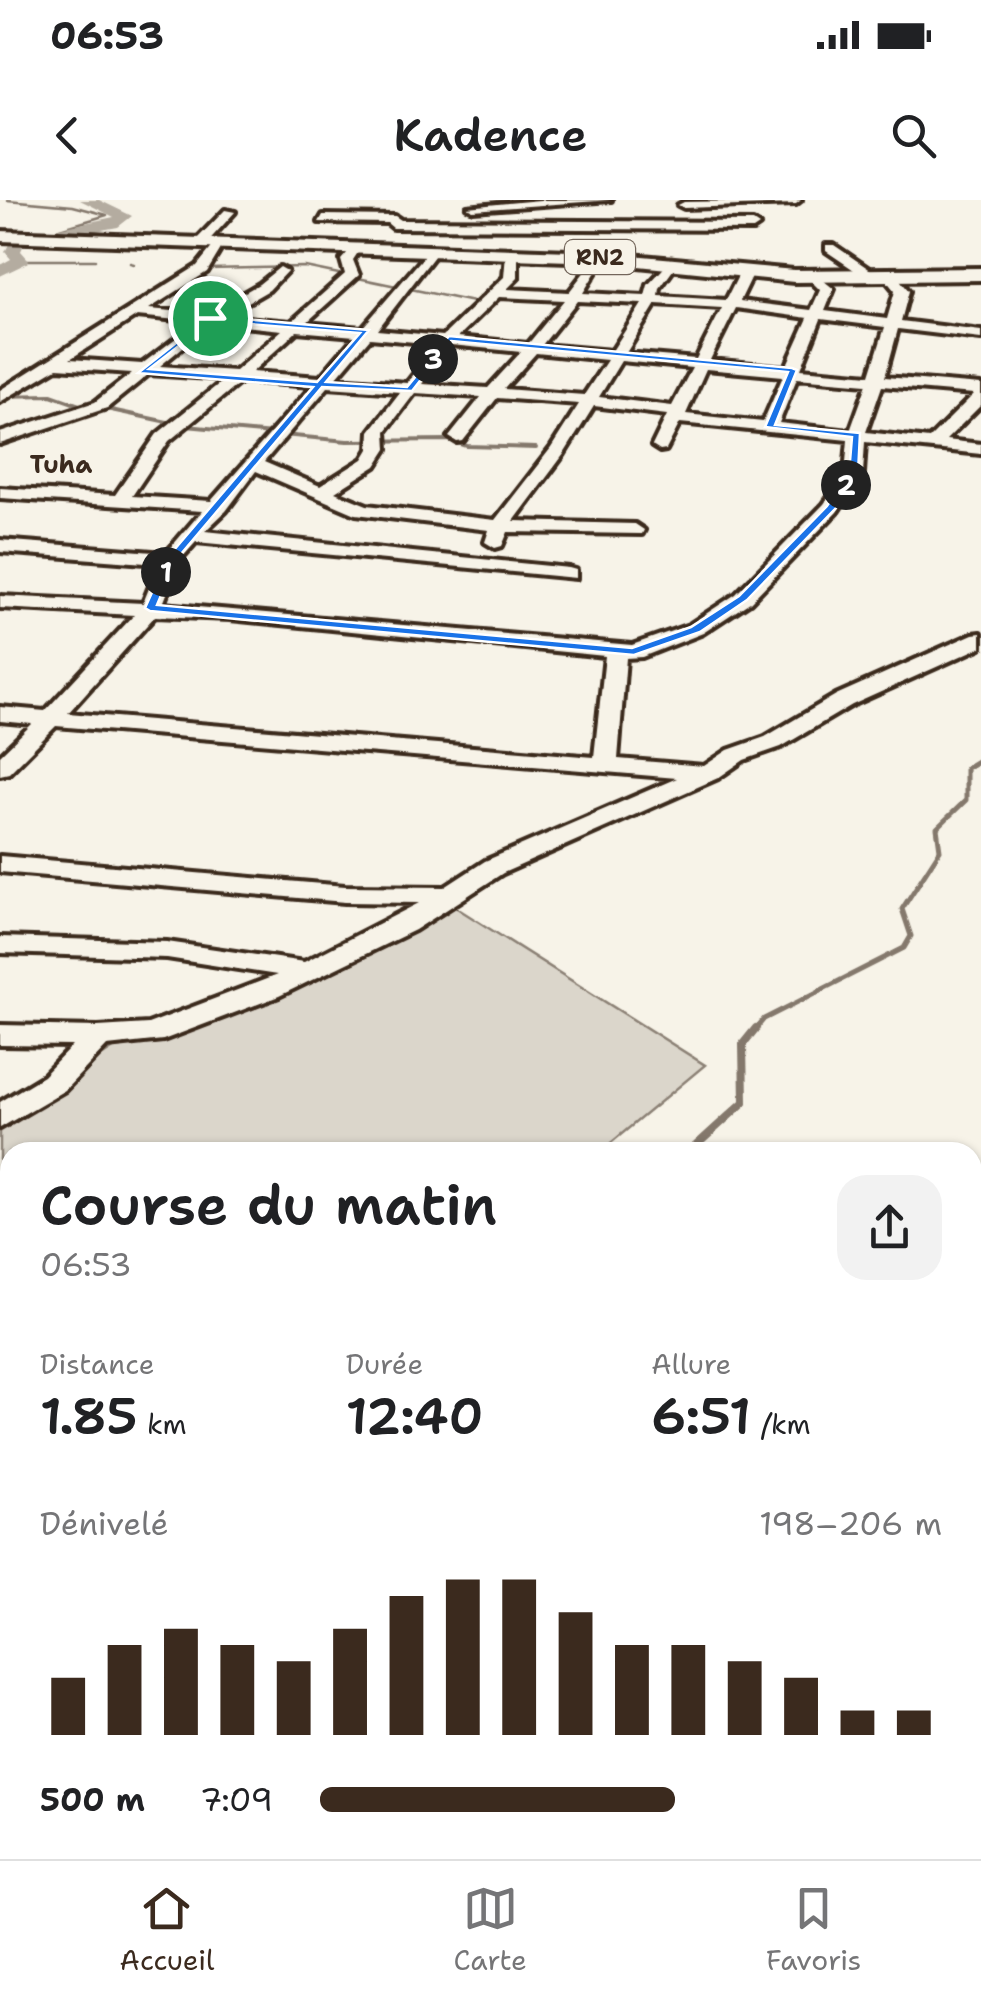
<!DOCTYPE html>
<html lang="fr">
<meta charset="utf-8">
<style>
:root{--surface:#fff;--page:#f2f2f2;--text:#202124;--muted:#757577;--line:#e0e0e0;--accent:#3b2a1e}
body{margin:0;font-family:"Shantell Sans",sans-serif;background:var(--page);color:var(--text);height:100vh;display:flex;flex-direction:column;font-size:38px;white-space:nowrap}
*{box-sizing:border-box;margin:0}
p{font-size:32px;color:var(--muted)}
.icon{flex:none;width:55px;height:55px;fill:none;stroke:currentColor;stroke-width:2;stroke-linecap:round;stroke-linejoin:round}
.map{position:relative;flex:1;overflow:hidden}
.sheet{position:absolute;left:0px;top:942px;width:982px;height:718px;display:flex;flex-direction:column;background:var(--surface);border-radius:30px 30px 0 0;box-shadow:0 2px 8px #0004}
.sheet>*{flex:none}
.pin{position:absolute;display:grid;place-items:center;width:85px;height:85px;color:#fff;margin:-42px;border:5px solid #fff;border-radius:50%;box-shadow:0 2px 10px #0007}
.km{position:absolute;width:50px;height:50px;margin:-25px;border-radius:50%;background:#222;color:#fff;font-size:28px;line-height:50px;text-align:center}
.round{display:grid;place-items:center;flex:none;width:105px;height:105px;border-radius:30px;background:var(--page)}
.overview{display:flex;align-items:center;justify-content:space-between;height:170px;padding:0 40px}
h1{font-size:55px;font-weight:600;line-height:75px}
.metrics{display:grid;grid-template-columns:repeat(3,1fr);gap:15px;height:170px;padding:10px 40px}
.metrics div{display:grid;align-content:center}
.metrics b{font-size:50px;font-weight:600}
.metrics small{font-size:28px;font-weight:400}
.metrics p{font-size:28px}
.chart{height:280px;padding:20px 40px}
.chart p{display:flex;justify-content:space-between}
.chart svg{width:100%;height:180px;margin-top:10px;stroke:var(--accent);stroke-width:6}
ul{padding:0 40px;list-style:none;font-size:32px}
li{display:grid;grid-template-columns:160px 120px 1fr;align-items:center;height:75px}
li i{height:25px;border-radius:12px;background:var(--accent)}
.status{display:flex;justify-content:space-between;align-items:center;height:70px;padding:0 50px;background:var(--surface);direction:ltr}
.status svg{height:28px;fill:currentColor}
header{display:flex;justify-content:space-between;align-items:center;height:130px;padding:0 40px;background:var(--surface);font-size:45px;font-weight:600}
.tab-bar{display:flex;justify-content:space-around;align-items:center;height:140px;border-top:2px solid var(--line);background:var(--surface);font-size:28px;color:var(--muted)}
.tab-bar a{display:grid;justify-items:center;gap:5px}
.tab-bar .on{color:var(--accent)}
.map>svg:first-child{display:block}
.green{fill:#dbd6cb;stroke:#8b8074;stroke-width:2.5}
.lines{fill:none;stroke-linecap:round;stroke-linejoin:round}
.stream-far4{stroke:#84786c;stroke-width:2.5}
.stream-far3{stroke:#84786c;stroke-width:4}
.stream-far2{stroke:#84786c;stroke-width:5}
.stream-far1{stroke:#84786c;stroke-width:8}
.stream{stroke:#84786c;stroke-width:9}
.river{fill:#b4aca0;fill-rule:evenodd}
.minor-casing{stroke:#3b2a1e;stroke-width:8}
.highway-casing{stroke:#3b2a1e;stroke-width:8}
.minor{fill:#f7f3e8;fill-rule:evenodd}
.highway{fill:#f7f3e8;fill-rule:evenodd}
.route{fill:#1a73e8;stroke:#fff;stroke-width:2.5;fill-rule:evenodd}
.labels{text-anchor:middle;stroke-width:8;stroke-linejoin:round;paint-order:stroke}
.shield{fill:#f7f3e8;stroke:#73665b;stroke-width:2.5}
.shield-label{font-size:22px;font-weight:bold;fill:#3b2a1e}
.far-quarter-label{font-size:25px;font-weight:bold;fill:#3b2a1e;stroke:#f7f3e8}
</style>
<div class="status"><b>06:53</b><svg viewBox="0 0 49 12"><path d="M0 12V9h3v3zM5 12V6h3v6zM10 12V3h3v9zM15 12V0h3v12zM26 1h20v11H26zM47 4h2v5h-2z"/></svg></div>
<header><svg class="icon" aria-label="back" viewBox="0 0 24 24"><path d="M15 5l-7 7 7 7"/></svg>Kadence<svg class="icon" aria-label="search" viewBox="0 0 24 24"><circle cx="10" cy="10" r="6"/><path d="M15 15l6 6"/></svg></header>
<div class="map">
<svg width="981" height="1659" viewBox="0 0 981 1659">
<rect width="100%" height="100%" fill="#f7f3e8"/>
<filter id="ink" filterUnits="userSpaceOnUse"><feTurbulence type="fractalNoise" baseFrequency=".01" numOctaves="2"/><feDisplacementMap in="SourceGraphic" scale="20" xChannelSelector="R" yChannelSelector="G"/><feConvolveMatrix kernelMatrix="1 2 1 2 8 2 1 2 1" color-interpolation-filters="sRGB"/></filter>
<g filter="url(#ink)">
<path class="green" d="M441,698l264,167 -105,87h-590v90l-10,-11v-108l118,-78 25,-1 93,-32z"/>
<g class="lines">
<path class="stream-far4" d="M7,0l66,6 34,9 -61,18
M21,60h74
M130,63l4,1
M208,69l97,-2 173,36"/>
<path class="stream-far3" d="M0,196l51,-1 34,12
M97,207l89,19 161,15 102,-1 18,6 69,2"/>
<path class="stream-far2" d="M754,831l10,-12 140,-71 7,-12 -9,-27 38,-59 -3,-22 29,-28v-32l15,-9"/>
<path class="stream-far1" d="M689,952l55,-50 -1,-58 13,-16"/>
<path class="stream" d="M972,1361l9,-4
M423,1659l10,-9"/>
<path class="river" d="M80,0h19l33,16 -14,11 -94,17 -3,7 8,9 -2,3 -27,13v-11l11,-6 -6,-7 7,-14 102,-21z"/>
<g class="minor-casing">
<path id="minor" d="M540,0h71l-138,10 -6,-3z
M801,0l-5,4 -112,4 -6,-3 6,-3z
M225,10l10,2 -32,35h-8v-6z
M323,15l72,1 6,4 352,2 6,4 -6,4 -360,-2 -6,-5 -68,-1z
M218,40l6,4 -17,28 -58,37 58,5 52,-30 21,-17 7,4 -18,19 -45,26 67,6 54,-48 -4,-14 14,-16 6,4 -8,12 6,15 -53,48 56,5 70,-81 6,4 -61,79 66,6 61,-59 2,-23 6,-4 6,4v24l-11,11 62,3 30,-39 6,4 -22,36 62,3 3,-11 24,-26 6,4 -18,25 -1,8 67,4 14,-28 7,-4 7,4 -14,29 71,9 9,-20 -14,-14 7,-4 21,17 -9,22 62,8 8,-28 -14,-17 12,-3 16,20 -8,30 80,10v8l-83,-10 -13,48 96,8v20l-35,35 35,4v10l-116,-12 -2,31 -26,39 -87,90 -47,31 -61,24 -16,1 -8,101 86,7 24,-16 37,-13 71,-42 137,-61 8,-1v14l-129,58 -71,42 -37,13 -26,18 -215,95 -88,57 -136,66 -116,44 -56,6 -42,44 -65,38v-26l43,-26 29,-30 -72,-1v-20l98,2 50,-3 129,-49 -110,-17 -167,-5v-16l167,5 137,20 115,-59 -74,-1 -345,-30v-16l345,30 100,1 40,-26 192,-83 -621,-52 -47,47 -9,2v-20l32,-31 -32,-3v-14l45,4 89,-96 -134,-7v-12l143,7 16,-39 -159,-12v-12l166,13 36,-42 -202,-13v-10l115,7 42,-61 68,-55 -76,-5 -42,34 -107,36v-11l95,-31 37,-29 -75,-5 -57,34v-12l197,-124zM499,97l65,3 -36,44 -70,-7zM577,101l65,3 -30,47 -70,-6zM656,104l66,4 -26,51 -70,-6zM736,108l72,10 -22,49 -76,-7zM137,116l60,6 -55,42 -72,-5zM821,119l64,8 -15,48 -69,-6zM212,123l70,7 -47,41 -75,-5zM297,131l58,5 -35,41 -68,-5zM370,138l67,6 -30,39 -71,-5zM451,145l70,7 -33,36 -66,-4zM536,153l71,7 -23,35 -80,-6zM621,161l71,7 -20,38 -73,-9zM706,169l77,7 -20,46 -77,-8zM797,178l70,6 -17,47 -71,-8zM242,181l70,5 -101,115 -79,-5 37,-55zM882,186l92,8 -45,45 -63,-7zM328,187l72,5 -30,39 -1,18 -6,10 -43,27 -56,-24zM415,193l66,4 -32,40 8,5 6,-1 34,-43 82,6 -28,44 -56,72 -128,-15 -32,-13 41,-26 11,-17 -1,-18zM594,206l73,9 -15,31 8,5 6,-1 14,-27 168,17 -3,33 -21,31 -88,90 -47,31 -57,20 -469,-41 17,-44 16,-18 380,36v-8l-7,-2 -364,-37 21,-20 30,-40 100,43 133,16 -4,12 10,6 7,-2 6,-14 134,2 2,-4 -9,-6 -121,-3 50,-67zM155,416l75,3 375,37 -11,101 -526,-44z
M826,45h8l44,30 -12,3 -40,-27z
M0,1037l10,3v33l-10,-3z
M0,1120l10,1v28l-10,-1z
M10,1250v53l-10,3v-52z
M0,1536l10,1v46l-10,-3z
M611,1650h54l3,9h-53z"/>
</g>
<g class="highway-casing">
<path id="highway" d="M0,31l599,21 195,18 187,-2v12l-187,2 -195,-20 -599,-21z"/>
</g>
<use href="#minor" class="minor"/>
<use href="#highway" class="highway"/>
</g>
</g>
<path class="route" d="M210,116l159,14 -43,52 81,5 42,-51 343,32 5,2 -22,55 85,8 -2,40 -22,35 -89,92 -47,32 -66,23 -484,-44 -5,-3 23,-51 145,-170 -175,-14zM211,121l149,12 -43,49 -168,-13zM451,141l337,31 -23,55 87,10 -3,36 -22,33 -88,90 -48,31 -59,21 -475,-43 19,-45 146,-173 90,4z"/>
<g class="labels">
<rect class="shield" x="565" y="40" width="70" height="34" rx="8"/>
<g class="shield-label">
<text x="600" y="65">RN2</text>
</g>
<g class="far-quarter-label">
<text x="61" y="273">Tuha</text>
</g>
</g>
</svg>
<div class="pin" style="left:210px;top:118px;background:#1e9e55"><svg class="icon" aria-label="arrive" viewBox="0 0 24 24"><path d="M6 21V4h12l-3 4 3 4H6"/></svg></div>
<b class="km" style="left:166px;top:372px">1</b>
<b class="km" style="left:846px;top:285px">2</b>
<b class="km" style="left:433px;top:159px">3</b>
<section class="sheet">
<div class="overview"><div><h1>Course du matin</h1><p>06:53</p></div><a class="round"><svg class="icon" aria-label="share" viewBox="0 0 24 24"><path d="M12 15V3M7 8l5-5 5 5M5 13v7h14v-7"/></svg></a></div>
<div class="metrics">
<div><p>Distance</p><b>1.85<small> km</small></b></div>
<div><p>Durée</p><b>12:40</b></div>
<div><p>Allure</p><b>6:51<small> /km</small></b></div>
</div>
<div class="chart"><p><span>Dénivelé</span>198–206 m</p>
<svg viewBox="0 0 160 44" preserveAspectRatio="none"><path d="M5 44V30M15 44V22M25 44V18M35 44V22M45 44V26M55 44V18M65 44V10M75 44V6M85 44V6M95 44V14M105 44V22M115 44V22M125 44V26M135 44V30M145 44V38M155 44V38"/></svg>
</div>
<ul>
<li><b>500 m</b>7:09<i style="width:57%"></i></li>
</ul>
</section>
</div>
<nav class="tab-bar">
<a class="on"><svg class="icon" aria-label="home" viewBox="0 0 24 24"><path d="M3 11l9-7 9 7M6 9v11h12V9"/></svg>Accueil</a>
<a><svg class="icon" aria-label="map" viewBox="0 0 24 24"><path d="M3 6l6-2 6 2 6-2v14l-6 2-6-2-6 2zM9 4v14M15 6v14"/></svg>Carte</a>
<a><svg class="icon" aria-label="saved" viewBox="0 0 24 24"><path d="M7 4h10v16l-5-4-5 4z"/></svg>Favoris</a>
</nav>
